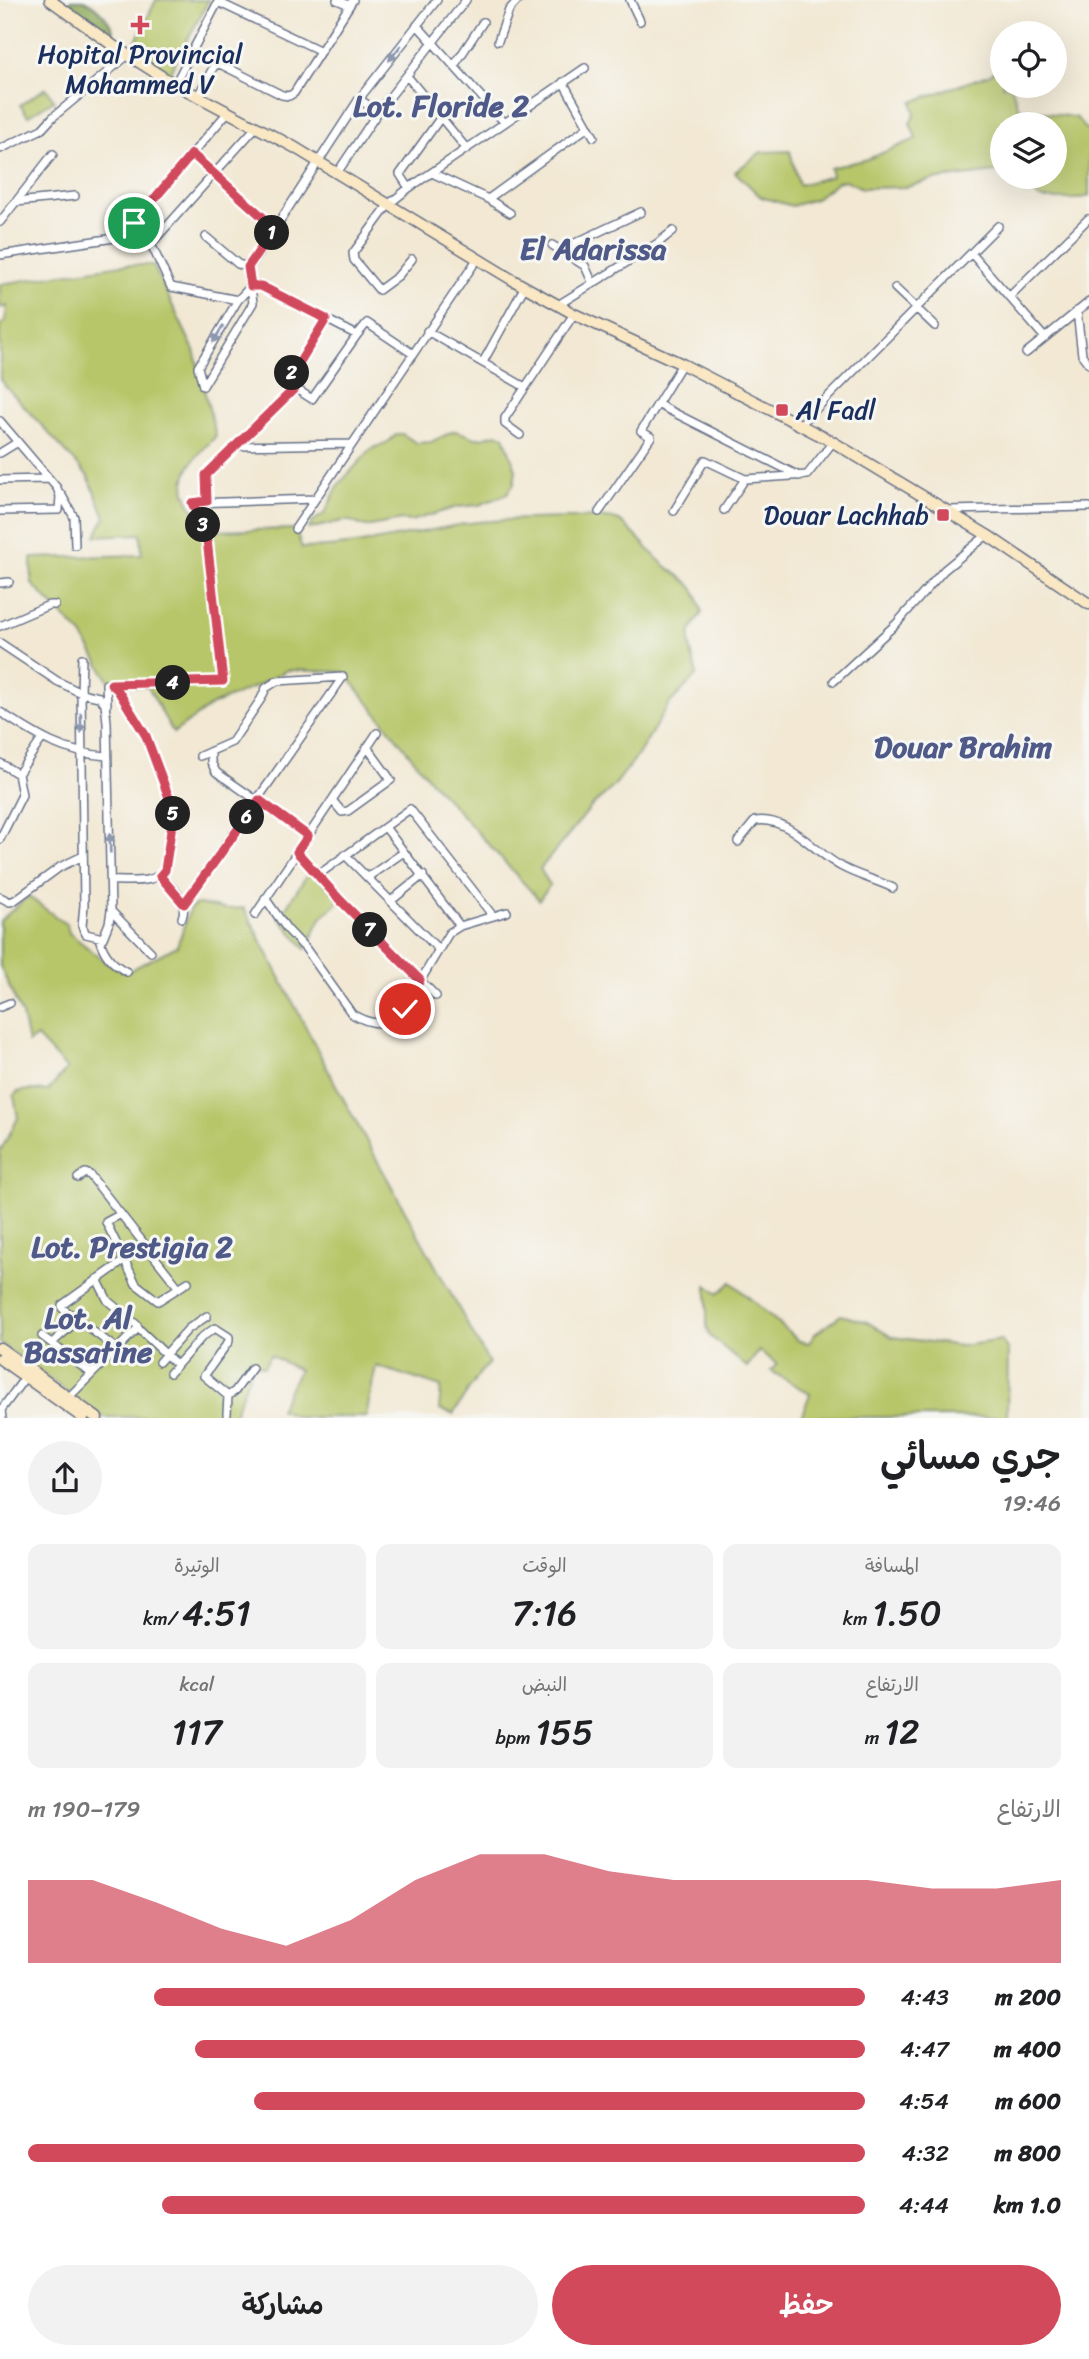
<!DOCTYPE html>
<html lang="ar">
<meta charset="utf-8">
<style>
:root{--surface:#fff;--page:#f2f2f2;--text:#202124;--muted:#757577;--accent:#d1495b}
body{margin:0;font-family:Sriracha,"Playpen Sans Arabic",sans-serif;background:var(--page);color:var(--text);direction:rtl;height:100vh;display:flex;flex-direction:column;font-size:26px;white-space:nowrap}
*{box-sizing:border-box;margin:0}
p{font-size:23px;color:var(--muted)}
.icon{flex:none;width:38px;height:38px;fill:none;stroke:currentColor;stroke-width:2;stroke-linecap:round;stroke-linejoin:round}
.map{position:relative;height:1418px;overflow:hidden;direction:ltr}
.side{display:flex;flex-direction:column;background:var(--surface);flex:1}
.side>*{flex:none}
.controls{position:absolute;left:990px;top:21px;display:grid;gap:14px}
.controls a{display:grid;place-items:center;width:77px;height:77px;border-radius:50%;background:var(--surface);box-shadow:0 7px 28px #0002;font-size:35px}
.pin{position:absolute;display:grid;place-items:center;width:60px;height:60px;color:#fff;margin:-30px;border:4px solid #fff;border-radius:50%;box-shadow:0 2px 7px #0007}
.km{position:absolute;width:35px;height:35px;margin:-18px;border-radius:50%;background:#222;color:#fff;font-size:19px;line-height:35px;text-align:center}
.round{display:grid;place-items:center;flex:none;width:74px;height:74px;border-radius:37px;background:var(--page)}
.headline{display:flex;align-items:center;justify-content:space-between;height:119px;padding:0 28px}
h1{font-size:38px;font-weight:600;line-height:52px}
.stats{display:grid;grid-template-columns:repeat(3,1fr);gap:10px;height:119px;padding:7px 28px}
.stats div{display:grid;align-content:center;border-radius:14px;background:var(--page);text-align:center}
.stats b{font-size:35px;font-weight:600}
.stats small{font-size:19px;font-weight:400}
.stats p{font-size:19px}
.chart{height:196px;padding:14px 28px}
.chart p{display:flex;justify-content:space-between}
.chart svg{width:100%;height:126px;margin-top:7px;fill:var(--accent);opacity:.7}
.primary-button{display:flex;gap:14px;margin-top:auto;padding:14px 28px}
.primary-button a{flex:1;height:80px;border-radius:42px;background:var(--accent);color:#fff;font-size:28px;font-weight:600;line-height:80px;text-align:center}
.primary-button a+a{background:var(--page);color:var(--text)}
ul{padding:0 28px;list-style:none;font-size:23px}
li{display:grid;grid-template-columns:112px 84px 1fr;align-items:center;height:52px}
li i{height:18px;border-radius:9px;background:var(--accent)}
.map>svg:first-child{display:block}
.green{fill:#b7c669;stroke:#697a64;stroke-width:2}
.forest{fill:#91ab5d;stroke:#566d5e;stroke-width:2}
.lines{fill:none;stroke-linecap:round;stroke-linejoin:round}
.street-casing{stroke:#667087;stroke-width:10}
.secondary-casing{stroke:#667087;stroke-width:13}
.street{stroke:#fff;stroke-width:7}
.secondary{stroke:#fae7c3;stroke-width:10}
.oneway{fill:#8d97ae}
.route-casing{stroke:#fff;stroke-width:14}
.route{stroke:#d1495b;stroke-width:9}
.poi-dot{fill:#d1495b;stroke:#f6f6f2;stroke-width:2.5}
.labels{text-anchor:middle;stroke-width:6;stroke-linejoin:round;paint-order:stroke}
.poi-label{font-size:26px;fill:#1b2f5e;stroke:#f6f6f2}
.quarter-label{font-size:30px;font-weight:bold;fill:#4f5a89;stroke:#f6f6f2}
</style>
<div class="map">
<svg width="1089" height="1418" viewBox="0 0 1089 1418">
<rect width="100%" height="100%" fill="#f6f6f2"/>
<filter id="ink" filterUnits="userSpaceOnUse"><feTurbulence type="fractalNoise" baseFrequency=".0143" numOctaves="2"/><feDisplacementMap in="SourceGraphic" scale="14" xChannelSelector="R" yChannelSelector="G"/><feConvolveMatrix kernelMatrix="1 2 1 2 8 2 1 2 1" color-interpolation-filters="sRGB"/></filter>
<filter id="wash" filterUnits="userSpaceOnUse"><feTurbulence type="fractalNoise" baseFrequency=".00686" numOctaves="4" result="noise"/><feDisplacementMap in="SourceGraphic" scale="28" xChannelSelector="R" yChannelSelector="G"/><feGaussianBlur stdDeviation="1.57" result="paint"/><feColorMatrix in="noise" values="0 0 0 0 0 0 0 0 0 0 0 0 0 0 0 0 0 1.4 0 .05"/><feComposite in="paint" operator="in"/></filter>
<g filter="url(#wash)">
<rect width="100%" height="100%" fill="#f2e8d3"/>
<path class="green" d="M156,0h53l-40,74 -8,-8 -29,-17z
M1003,61v25h8l8,22 58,10 7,10 5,2v66l-12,3h-35l-4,-2 -16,-20h33v-53h-52v47l-72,9 -24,7 -45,1 -17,-8 -8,2 -22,17 -23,7 -31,-9 -26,-25 26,-20 29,-1 9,34 33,-9 -2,-8 38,-9 48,-20 -6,-16 5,-9 -3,-12 79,-28z
M46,88l8,12 -26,16 -8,-11z
M121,265h32l41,85 22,86c-14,15 -36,33 -31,56 2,10 16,29 21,39l89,-2 7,19c57,0 112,-16 168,-25 32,-4 64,-4 96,-5 13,0 42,-3 53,3 11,6 31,31 42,41 24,22 33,15 41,51 -20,24 -11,34 -5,62l-28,29 -31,51 -24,31 -22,20 -52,63 10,16 -11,15 -109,-120 -86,-108 -57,-2 -26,14 -49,21 -39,28 -25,-46 -37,-3 -29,-49 -50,-51 -1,-26 111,-3 -1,-21 -45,2 9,-19 -17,-41 -88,-96v-55l5,-3 2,-16 -7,2v-24z
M454,431c9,1 14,5 22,7 10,1 18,-7 28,-2l12,34 -2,14 -7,10 -28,11 -22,2 -46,14 -9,-1 -37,7 -14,-6h-9l-33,8 3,-7 13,-9 14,-29 32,-35 17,-7 9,-8h5l15,9 14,-1z
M311,869l29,31 -19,18 -15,31 -27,-31z
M28,896l39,29 2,8 37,29 21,10 50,-26 14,-39 7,-3 27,5 19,-1 95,183 150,272 -10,11 -26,40 -14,-4 2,-23 -65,-21 -10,51h-68l-19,-8 20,-39 -29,-15 -6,12 -10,-4 -21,54h-131l-102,-74v-191l18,-34 -4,-22 3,-4 12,-2 19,1 19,-22 -30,-32 -9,6 -6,-28 -22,-49v-45z
M731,1282l68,59 10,2 6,-9 26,-19 26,7 25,15 69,9 40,-6 7,10 -1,67h-206l9,-23 -39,-23 6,-7 -18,-13 -12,16 -37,-31 -3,-8v-43l11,9z"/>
<path class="forest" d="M71,0c4,0 8,0 12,0 13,4 33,25 31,39l-2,1 -42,-32z"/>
</g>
<g filter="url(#ink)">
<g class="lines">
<g class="street-casing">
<path id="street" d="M337,0l12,5
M630,0l10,21
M218,2l103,49
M417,25l87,97
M498,41l11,-31 9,-10
M454,66l29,-44
M407,76l59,72
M563,82l31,55
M175,84l44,-84
M198,96l16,-30 6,-2 62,31 7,1 5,-3 59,-93
M359,99l19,13
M0,149l42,-20 11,-12 75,-62
M192,154l83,74
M337,173l41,-61 88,-112
M432,173l56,26 22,14
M409,188l-9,-14 41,-57
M488,199l100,-72
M16,202l59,-6
M0,222l53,-68
M206,237l32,27 6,2 8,-2 107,-165 78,-99
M552,245l33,21 8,18
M565,253l8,-9 68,-32
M971,253l74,85
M0,255l121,-18 107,-125
M412,259l-14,17 -19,14 -25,-30 -1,-7 36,-49 20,-16 176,-120
M248,266l3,20h10l96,49 10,-12 46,31
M895,288l40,38
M1009,297l79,-78
M238,300l-67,-13 -20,-43 105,-117
M558,305l100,-62 15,-12
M1077,311l5,44 7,9
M326,319l-39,64 25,16 45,-64
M427,331l98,56
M1026,353l63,-51
M483,362l42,-76
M203,386l-5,-19 40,-67 13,-14
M203,386l50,-83 -2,-17
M657,404l142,72
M0,421l57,67 3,8 -1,14 -59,1
M801,424l197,-198
M520,435l-15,-11v-6l69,-104
M238,446l114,-2
M0,453l18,-11
M745,479l62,-4 26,-33
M0,480l49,-1
M61,494l13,23 1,28
M207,501v-26l87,-86
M948,510l141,-3
M674,511l31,-51 40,19 -21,31
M599,512l52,-75 -10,-6 41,-67
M295,529l183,-271
M0,583l9,-1
M0,626l49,-21h6
M0,643l57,38 24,12 18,4 6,7 2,18 4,189 -2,12 -6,15 -17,-4 -4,-8 2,-21 -3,-212 1,-35
M834,681l62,-57 48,-54 43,-35
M111,684l112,-2 -17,-151 -14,-28 123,-4
M107,704l-1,-20h5l6,5 29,47 28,75 -9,59c-12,15 -36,10 -54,11
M0,712c37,24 62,41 107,44
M211,751v11l5,10 92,64
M200,756l32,-14 29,-43 5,-11 11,-7 66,-4
M0,763l18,11 24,-35
M332,800l10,12 6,-1 43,-31 -24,-33
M385,827l75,99
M0,839l22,-44 -4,-21
M738,842l17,-21c33,-6 61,33 87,46 16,9 35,13 51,21
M297,852l43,48 96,96
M345,855l93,94
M318,875l92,-66 83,107
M160,876c12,12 29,23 22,42
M368,877l36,-25
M0,897l10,5 5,-2 45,-33 23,-11
M265,898l22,31 19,20 46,65c15,9 30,13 46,4l51,-85 11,-7 47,-14
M392,900l31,-25
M184,904l159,-227
M111,911l40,41
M255,915l122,-182
M99,938c5,17 13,26 28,34
M0,1007l10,-4
M78,1178l7,-5 5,2 89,113
M121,1214l-15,8 30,62 22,17 30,-19
M138,1328l39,37
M42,1336l50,38
M52,1343l26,-23
M117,1349l-55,-41v-3l63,-45
M159,1362l29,-33 19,-13
M170,1373l32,-36 13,-9 14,9v4l-25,35 24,20 -1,18
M228,1396l7,-5 17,-23
M69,1397l69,-69 -1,-3 -29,-24 -11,-22
M2,1418l-1,-8 25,-34"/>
</g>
<g class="secondary-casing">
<path id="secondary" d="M50,0l65,47 54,34 125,66 217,132 63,35 108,50 151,78 154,93 102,69
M0,1348l97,70
M0,1359l83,59"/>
</g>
<use href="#street" class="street"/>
<use href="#secondary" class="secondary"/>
</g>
<defs><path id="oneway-solid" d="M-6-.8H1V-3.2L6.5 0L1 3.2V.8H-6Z" transform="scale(1.75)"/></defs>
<g class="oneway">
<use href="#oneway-solid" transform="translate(395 53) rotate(128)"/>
<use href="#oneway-solid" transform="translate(218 334) rotate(121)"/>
<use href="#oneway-solid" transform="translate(81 723) rotate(89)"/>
<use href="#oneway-solid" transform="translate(110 843) rotate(-92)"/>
</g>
</g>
<g class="lines" filter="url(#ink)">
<g class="route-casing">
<path id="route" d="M134,223l58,-69 83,74 -27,39 3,19h10l65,33 -39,64 7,6 -88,86 1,26 -15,2 14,28 17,150 -112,3 6,5 29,47 28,75 -9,59 -5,6 24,28 75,-104 49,36 -11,16 43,48 80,80 -15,29"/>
</g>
<use href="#route" class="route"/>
</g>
<g class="poi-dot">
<path d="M136.5 14.5h7v7h7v7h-7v7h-7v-7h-7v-7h7z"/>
<rect x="775" y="403" width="14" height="14" rx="3.5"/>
<rect x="936" y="508" width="14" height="14" rx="3.5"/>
</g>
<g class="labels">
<g class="poi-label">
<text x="140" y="63">Hopital Provincial<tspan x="140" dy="30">Mohammed V</tspan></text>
<text x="796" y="419" text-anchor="start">Al Fadl</text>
<text x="929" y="524" text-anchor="end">Douar Lachhab</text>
</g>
<g class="quarter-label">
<text x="441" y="116">Lot. Floride 2</text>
<text x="593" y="259">El Adarissa</text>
<text x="963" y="757">Douar Brahim</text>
<text x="132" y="1257">Lot. Prestigia 2</text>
<text x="88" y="1328">Lot. Al<tspan x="88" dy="34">Bassatine</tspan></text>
</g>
</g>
</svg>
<div class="controls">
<a><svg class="icon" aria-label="locate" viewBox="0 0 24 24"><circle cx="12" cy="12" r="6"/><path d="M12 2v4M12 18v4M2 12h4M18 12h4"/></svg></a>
<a><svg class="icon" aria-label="layers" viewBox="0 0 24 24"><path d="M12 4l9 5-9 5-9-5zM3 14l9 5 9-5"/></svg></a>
</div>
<div class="pin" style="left:134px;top:223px;background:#1e9e55"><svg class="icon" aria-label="arrive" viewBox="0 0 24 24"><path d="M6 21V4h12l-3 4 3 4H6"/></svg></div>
<div class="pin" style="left:405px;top:1009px;background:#d93025"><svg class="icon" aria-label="check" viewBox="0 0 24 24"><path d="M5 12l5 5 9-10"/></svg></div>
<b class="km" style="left:272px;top:233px">1</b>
<b class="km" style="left:292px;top:373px">2</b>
<b class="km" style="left:203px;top:525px">3</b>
<b class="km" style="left:173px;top:683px">4</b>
<b class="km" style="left:173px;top:814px">5</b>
<b class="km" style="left:247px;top:817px">6</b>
<b class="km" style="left:370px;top:930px">7</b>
</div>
<section class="side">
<div class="headline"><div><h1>جري مسائي</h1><p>19:46</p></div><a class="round"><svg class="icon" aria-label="share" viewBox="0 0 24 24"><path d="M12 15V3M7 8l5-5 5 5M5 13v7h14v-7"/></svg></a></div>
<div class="stats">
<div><p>المسافة</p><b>1.50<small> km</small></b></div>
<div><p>الوقت</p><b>7:16</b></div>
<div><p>الوتيرة</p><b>4:51<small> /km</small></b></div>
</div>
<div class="stats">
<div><p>الارتفاع</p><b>12<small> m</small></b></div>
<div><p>النبض</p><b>155<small> bpm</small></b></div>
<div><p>kcal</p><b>117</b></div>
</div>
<div class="chart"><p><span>الارتفاع</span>179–190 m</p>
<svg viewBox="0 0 160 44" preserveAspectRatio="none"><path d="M0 44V15L10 15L20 23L30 32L40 38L50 29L60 15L70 6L80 6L90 12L100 15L110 15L120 15L130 15L140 18L150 18L160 15V44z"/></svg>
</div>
<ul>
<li><b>200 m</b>4:43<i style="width:85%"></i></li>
<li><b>400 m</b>4:47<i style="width:80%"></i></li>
<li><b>600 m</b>4:54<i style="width:73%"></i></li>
<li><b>800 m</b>4:32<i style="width:100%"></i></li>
<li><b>1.0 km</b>4:44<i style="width:84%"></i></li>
</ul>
<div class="primary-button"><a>حفظ</a><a>مشاركة</a></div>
</section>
